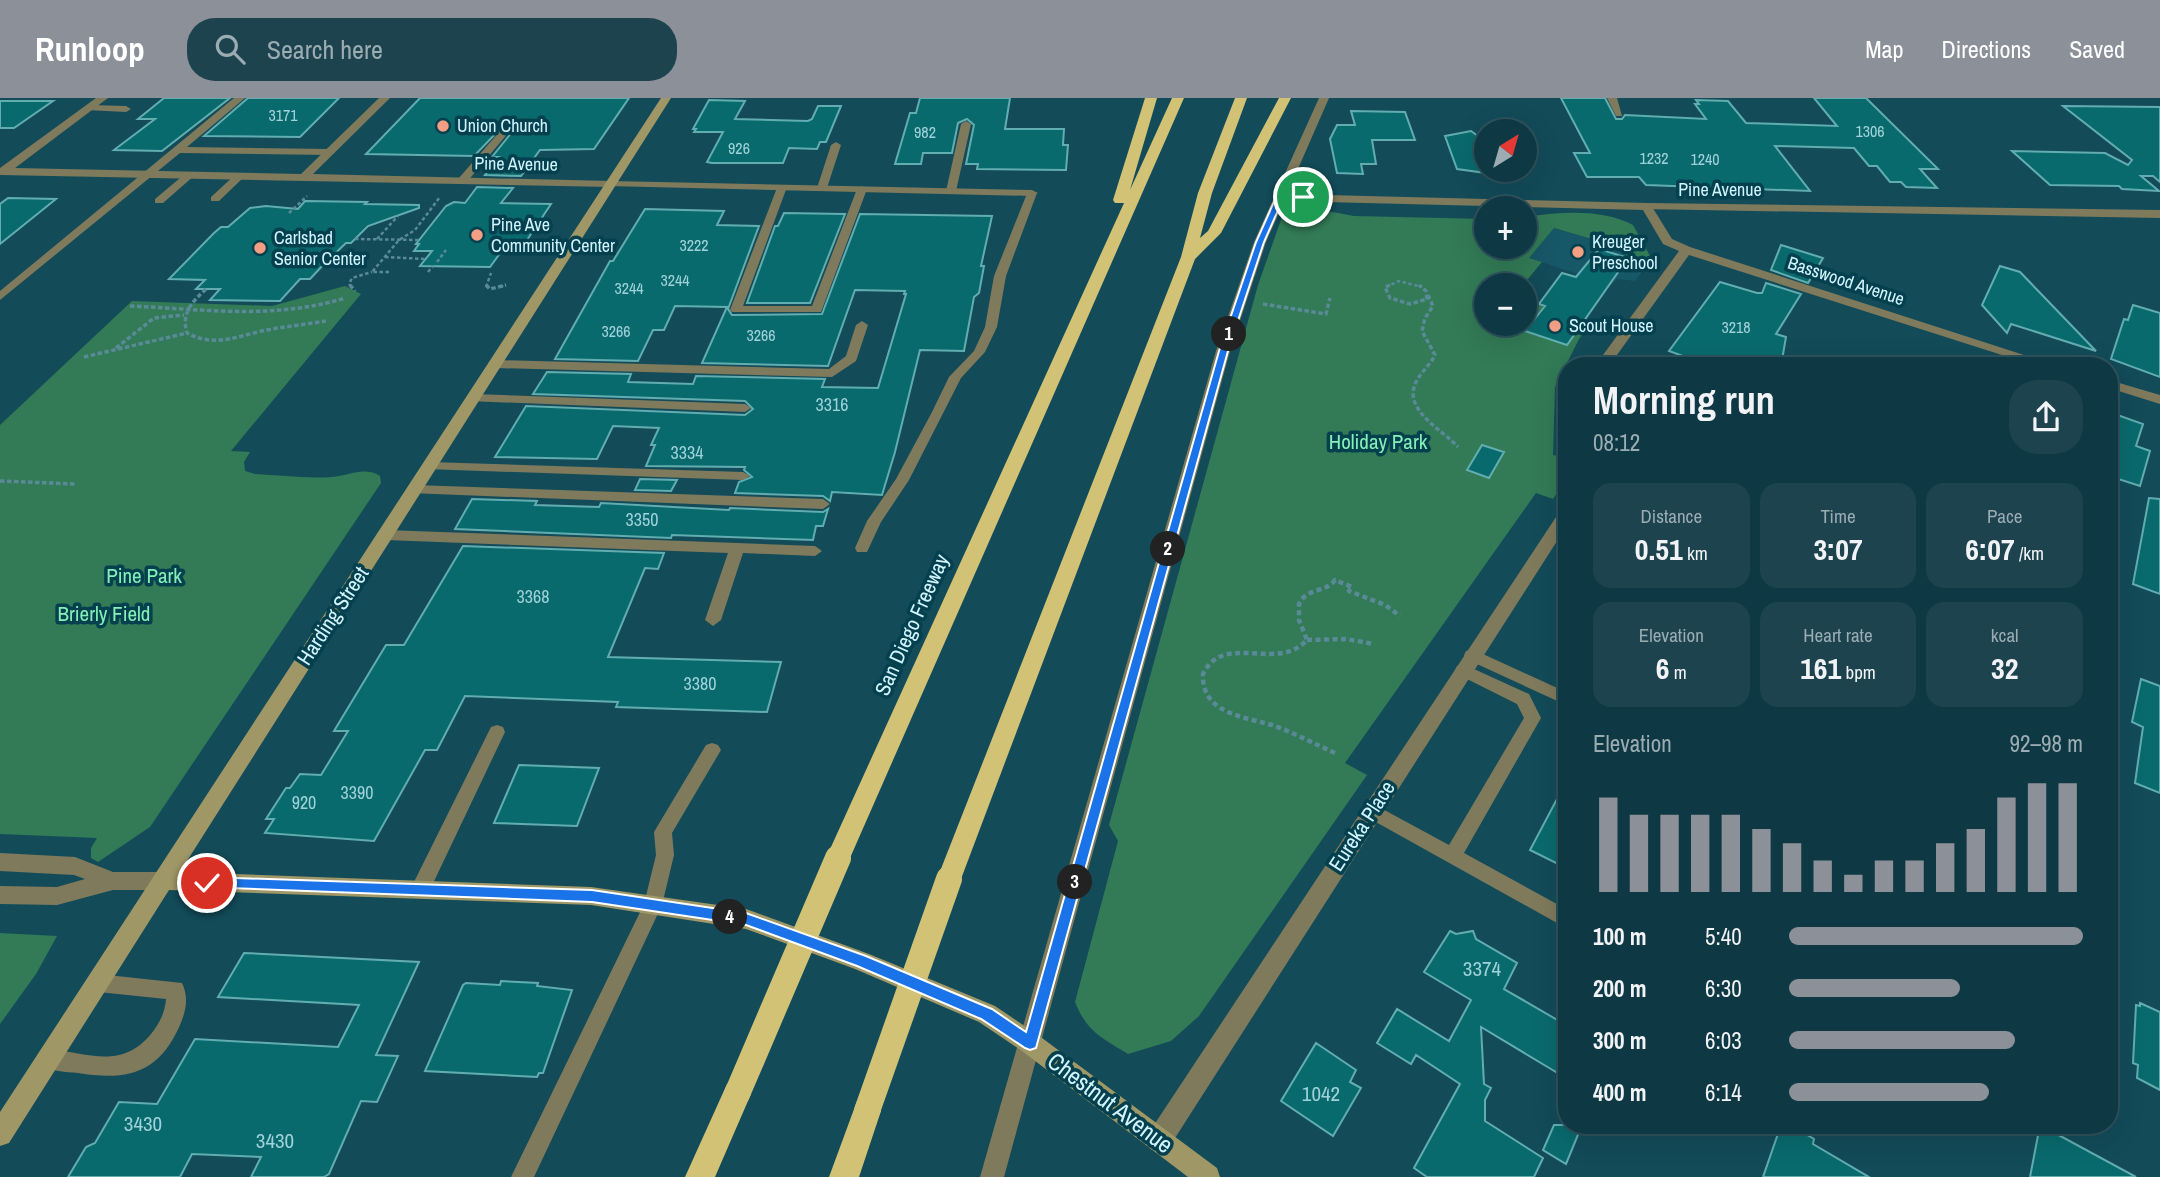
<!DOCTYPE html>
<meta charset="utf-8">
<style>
:root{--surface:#0e3843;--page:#1c434e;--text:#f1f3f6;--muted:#9bacb2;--line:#2e525c;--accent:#8c9099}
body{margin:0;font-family:"Archivo Narrow",sans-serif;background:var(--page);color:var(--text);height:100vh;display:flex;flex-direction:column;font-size:26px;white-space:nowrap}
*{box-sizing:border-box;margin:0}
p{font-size:23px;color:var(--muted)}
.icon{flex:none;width:38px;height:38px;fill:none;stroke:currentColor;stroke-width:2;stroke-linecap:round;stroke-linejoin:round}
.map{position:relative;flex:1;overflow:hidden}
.details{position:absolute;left:1558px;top:259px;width:560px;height:777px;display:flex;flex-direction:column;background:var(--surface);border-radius:28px;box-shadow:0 7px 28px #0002,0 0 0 2px var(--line)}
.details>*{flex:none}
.needle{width:46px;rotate:37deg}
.fabs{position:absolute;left:1474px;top:21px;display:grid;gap:14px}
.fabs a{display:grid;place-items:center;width:63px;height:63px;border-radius:50%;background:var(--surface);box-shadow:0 7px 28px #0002,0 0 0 2px var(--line);font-size:35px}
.pin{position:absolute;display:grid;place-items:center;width:60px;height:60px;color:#fff;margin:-30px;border:4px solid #fff;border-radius:50%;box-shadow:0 2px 7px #0007}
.km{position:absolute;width:35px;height:35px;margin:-18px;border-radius:50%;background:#222;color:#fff;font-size:19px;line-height:35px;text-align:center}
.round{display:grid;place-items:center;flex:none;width:74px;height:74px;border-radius:28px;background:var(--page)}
.summary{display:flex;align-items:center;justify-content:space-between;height:119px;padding:0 35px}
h1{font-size:38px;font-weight:700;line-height:52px}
.figures{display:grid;grid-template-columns:repeat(3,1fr);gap:10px;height:119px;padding:7px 35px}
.figures div{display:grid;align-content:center;border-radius:18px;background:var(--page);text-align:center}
.figures b{font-size:30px;font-weight:700}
.figures small{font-size:19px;font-weight:400}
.figures p{font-size:19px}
.chart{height:196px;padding:14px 35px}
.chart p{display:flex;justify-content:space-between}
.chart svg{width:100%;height:126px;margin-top:7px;stroke:var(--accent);stroke-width:6}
ul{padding:0 35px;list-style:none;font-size:23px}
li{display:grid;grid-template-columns:112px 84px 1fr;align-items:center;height:52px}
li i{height:18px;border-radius:9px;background:var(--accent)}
header{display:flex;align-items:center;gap:42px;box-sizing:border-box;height:98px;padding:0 35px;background:var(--accent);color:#fff}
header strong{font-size:33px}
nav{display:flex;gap:38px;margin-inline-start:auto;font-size:24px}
.search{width:490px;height:63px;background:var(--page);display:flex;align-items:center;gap:18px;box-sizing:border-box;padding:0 24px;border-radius:28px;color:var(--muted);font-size:26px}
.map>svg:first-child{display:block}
.built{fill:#175868}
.green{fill:#327b56}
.building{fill:#096a6d;stroke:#62adb0;stroke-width:2}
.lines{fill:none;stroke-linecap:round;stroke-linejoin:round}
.path-far2{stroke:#5a8a97;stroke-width:2.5;stroke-dasharray:3.5 2.5;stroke-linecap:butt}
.path-far1{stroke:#5a8a97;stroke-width:3.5;stroke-dasharray:4.5 2.5;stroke-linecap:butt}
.path{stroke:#5a8a97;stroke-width:4.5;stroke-dasharray:5 3.5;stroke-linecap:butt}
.service{fill:#7f7a5c;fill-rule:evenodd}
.minor{fill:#7f7a5c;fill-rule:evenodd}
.tertiary{fill:#7f7a5c;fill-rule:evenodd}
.secondary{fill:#a09767;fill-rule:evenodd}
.motorway{fill:#d1c276;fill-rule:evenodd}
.motorway-bridge{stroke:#d1c276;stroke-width:26}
.route{fill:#1a73e8;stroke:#fff;stroke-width:2}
.poi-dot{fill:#f39f84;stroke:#04404e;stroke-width:2.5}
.labels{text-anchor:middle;stroke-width:7;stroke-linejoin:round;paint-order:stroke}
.far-number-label{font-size:16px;fill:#a0d2da}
.far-poi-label{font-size:18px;fill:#d2f4fe;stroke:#04404e;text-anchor:start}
.far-street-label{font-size:18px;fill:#d2f4fe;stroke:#04404e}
.number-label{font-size:18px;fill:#a0d2da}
.park-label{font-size:21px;fill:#84efb6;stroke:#04404e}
.street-label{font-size:21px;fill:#d2f4fe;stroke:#04404e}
.near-number-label{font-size:21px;fill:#a0d2da}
.near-street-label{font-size:24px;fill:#d2f4fe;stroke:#04404e}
</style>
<header>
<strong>Runloop</strong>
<div class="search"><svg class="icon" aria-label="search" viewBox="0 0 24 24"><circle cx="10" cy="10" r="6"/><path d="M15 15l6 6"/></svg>Search here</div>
<nav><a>Map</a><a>Directions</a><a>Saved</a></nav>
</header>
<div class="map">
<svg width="2160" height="1079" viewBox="0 0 2160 1079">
<rect width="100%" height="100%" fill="#134b59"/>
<path class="built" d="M1553,130l59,17 19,14 16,6 -12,16 -18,-2 -6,6 -82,-27z"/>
<path class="green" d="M1300,108l54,10 132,3v28h38v-30c35,-5 77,-9 109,8l17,31 -3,9 -16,-6 -19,-14 -58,-17 -25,30 13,4 -19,23h-37v39h38v-24l68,22 -13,17 -24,48 -2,68 13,3v21l-13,20 -17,-6 -191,270 22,12 -168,241 -28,25 -43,13c-26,-16 -41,-22 -53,-52l43,-161 -9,-16 149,-540 25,-71z
M345,188l16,8 -130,157 19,1 -6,10 1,9 10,3c25,1 52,5 77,3 16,-1 33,-11 48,-1l1,7 -231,344 -52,35 -7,-4v-10l6,-10 -97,-4v-409l132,-124 140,5z
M0,835l57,3 -21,38 -36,50z"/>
<path class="building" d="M164,0h66l-68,53 -48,-1 41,-31h-17z
M248,0h91l-39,39 -96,-1z
M420,0h209l-35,51 -54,1 -19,26 -36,-1 14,-18h-7l20,-25 -10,-5 -28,29 -108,-2z
M920,0h90l-5,31h59l-1,16h5l-2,25 -89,-1 1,-5h-12l8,-39 -7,-6 -9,4 -6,30h-29l-2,11h-26l15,-51h6z
M1561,0h44l11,21h6l3,-4 81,4 -11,-15h4l-3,-4 32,1 18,22 91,3 -23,-28h52l72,71h-18l17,19 -31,-1 -5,-5h-11l-13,-16h-8l-15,-18 -79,-2 35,45 -164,-6 -7,-8h-52l-13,-24h16z
M709,2l36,1 -10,18 73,2 4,-2 6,-13h23l-15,36h-6l-3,7 -28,-1 -6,15h-71l-5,-1 16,-30h-29l2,-3h-3z
M0,3h53l-39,27h-14z
M2063,8l97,1v75l-7,-6h-12l18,15 -37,-2 -3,-3 -69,-1 -38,-34 93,2 23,12 4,-5z
M1351,13l54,1 10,28h-43l4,24h-15l2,10 -26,-1 -7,-34 7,-14h18z
M1471,33l15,11v31l-29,-4 -12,-33z
M477,89l36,1 -12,15 50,1 -24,36h-11l-4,6 -6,-1 -16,22 -70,-1 12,-15h-18l5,-7h-3l30,-38 8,-4 11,1z
M8,100l48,1 -56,45v-40z
M305,103l62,1 -2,2 54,1v3l-51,18 -17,17h-5l-20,19 -16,17h-10l-20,22 -70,-1 10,-11h-24l9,-9 -36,-1 45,-46 7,-6h7l22,-19 16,-2 32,3z
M645,111l79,2 -7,14 42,1 -31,83 4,6 90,-1 38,-100 132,2 -11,50h3l-5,27 -5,4 -10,54 -44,-1 -25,102 -13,43 -50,-3 -2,9 -7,-5 -88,-3 4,-11 13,-5 -8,-7 1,-3 -99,-1 9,-21h-4l8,-17 -46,-2 -16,33 -102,-2 31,-51 219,9 8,-6 -8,-8 -212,-7 14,-22 84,2 -3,8 65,2 3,-8 129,3 -3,8 56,1 28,-94h-2l1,-3 -50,-1 -27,76 -126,-3 25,-56 -52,-1 -11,24h-11l-15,31 -83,-2 55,-98h3z
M784,115l61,1 -35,89h-63l28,-77h3z
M1781,147l42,13 -15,25 -37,-13z
M1599,151l29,9 -61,87 -42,-14 20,-25 -6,-2 23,-31 14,4z
M2000,168l20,6 76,79 -85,-27 -4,9 -25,-28z
M1720,184l37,11h5l4,-10 35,11 -25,40 10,3 -5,29h-104l6,-10 -14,-5z
M2133,207l27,8v64l-49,-18 13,-40 4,1z
M2109,314l34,12 -7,22 14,5 -10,35 -31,-10z
M1482,347l22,7 -15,26 -22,-8z
M640,381l37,1 -6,11 -36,-1z
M2149,400l11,1v95l-27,-10z
M472,401l65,2 -2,4 64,2 2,-4 128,7 1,-2 93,4 5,-3 -5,17h-7l-3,14 -141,-5 -1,3 -216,-9z
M463,448l201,7 -6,16 -13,-1 -37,89 173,5 -14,50 -151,-5 2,-5 -153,-6 -28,54h-12l-51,91 -109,-8 9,-14h-8l20,-31h4l10,-14 21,1 27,-44h-14l52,-86h18z
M2141,581l19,7v107l-25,-10 8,-56 -11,-5z
M519,667l80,3 -22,58 -83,-3z
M1566,684v86l-36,-18z
M1450,833l6,3 17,-3 3,8 41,24 -13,26 62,36v53l-85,-51 3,57 7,4 -6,12v21l58,37 -9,19h-107l-13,-9 46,-84 -44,-29 -5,9 -34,-21 20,-34 52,32 22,-41 -47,-28z
M244,855l175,9 -43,93 22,1 -21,46 -16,-1 -32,73 -5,3h-73l10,-20 -69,-3 -12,23h-112l18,-30 9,-4 24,-41 38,2 38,-65 143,8 21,-42 -141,-8z
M501,883l37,2 -1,3 35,4 -29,83h-4l-2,4 -112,-6 38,-86 3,-2 34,2z
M2140,905l20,9v78l-23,-12 1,-13 -5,-2 3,-58 4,1z
M1316,945l40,27 -6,12 11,6 -28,48 -52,-35z
M1554,1027h28l-16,39 -23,-14z
M1781,1027h9l24,14 -1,5 56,33h-106z
M2040,1027l96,52h-106z"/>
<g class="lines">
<path class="path-far2" d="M289,115l18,-17
M355,141l65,1
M377,141l21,-23
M385,159l41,2
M437,164l9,-12
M389,174h-17l27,-32 16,-10 25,-33
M428,174l5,-6
M351,189l-2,-3 3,-6 20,-6
M486,189l5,-14
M500,189l6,-2
M1386,189l13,-6 23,6"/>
<path class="path-far1" d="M350,187l5,6
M486,187l4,4 16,-4
M1390,187l-5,2 5,11 20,6 17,-5 -1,-8 -7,-6
M206,191c-14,13 -25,24 -19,44 29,16 55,1 85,-4 18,-3 36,-5 54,-8
M1428,197l5,11 -8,12 -3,13 13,24c-5,10 -14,17 -19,27 -14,28 27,48 42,65
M1263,206l63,10 4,-16
M130,208c72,3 145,14 215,-8
M116,250l38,-30 30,-3
M84,259l103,-24
M0,383l76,3"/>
<path class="path" d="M1307,542l39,-1 28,5
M1335,655c-20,-9 -39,-19 -60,-27 -27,-9 -74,-11 -72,-52 21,-43 74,-1 104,-34l-8,-20v-16c8,-17 27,-11 36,-24l17,7 -3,4 36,14 15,11"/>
<path class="service" d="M234,0h11l-58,49 143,2 5,3 -5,3 -150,-2 -180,147v-9z
M1607,0h10l5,18h-6z
M89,7l37,1 5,3 -5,3 -40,-2v-4z
M966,23l5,3 -15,67 -5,3 -5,-3 15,-67z
M501,32l8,2 -43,51h-8v-4z
M836,44l5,3 -14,43 -9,2 -1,-2 14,-43z
M186,75l9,2 -32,28h-8v-4z
M236,76l9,2 -26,25h-8v-4z
M778,87l9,2 -44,119h69l45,-117 5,-3 5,3 -46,123h-89l-2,-2z
M1028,93l9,2 -31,83 -9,51 -12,25 -24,26 -52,102 -28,42 -14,30h-10l-2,-4 12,-27 29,-42 36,-67 17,-35 25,-26 11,-24 9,-51z
M862,223l6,4 -12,36 -24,16 -336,-9 -6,-4 6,-4 333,9 17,-13 10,-31z
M474,296l271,10 6,4 -6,4 -276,-11 -1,-3z
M430,364l313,10 7,4 -7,4 -318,-11 -2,-3z
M414,387l409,14 7,5 -7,5 -414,-16 -2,-3z
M386,432l429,16 7,5 -7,5 -72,-3 -22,67 -8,6 -8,-6 23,-67 -342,-13 -7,-5z
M1552,432l14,5v11l-19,-7 -2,-4 2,-4z
M1472,551l94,43v13l-100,-46 -2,-4 2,-4z
M1463,566l66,30 12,24 -77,135 102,56v19l-201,-112 -3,-5 3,-5 6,-3 6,3 72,39 75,-127 -7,-14 -60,-30 -2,-4 2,-4z
M497,627l6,2 2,5 -78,164 -7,2 -7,-2 -2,-6 2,-6 78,-157z
M712,645l6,2 3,5 -49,83 2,22 -12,50 -128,272h-23l133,-273 12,-49 -2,-23 52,-87z
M98,876l84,9c7,15 4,28 -2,42 -21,49 -54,56 -102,48 -13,-1 -26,-2 -37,-7l-3,-7 3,-7 7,-3c41,4 73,21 103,-15 9,-11 14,-22 15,-35l-68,-7 -7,-2 -3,-7 3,-7z"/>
<path class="minor" d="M611,83l421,9 6,3 -6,3 -425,-10v-4z
M1647,105l513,7v8l-517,-9v-4z"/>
<path class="tertiary" d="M96,0h12l-93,70 286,6 78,-76h11l-77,76 298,7 6,3 -6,3 -611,-12v-7z
M1319,0h10l-42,96 360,9 4,2 21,34 18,8 368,119h-22l-347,-111 -80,111h-14l84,-115 -16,-7 -20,-34 -359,-9 -18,41 -36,109 -226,826h-24l236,-826 38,-109z
M2109,282l51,15v9l-51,-16z
M1566,412v17l-398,622 -9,3 -9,-3 -3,-9 3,-9 410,-620z
M0,755l75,4 38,15h50l7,3 3,6 -3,6 -7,3h-50l-56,15 -57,-1v-18l57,1 28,-8 -11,-4 -74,-4z"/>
<path class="secondary" d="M661,0h10l-491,774 411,15 155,22 123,45 126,52 43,29 179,133 3,9h-32l-166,-126 -43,-29 -124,-53 -109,-40 -155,-24 -422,-15 -160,253 -9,3v-34z"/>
<path class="motorway" d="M1145,0h12l-27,92 42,-92h12l-334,760 -3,8 -9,3 -9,-3 -3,-8 298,-655h-9l-2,-3z
M1235,0h12l-35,95 -12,45 8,-7 71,-133h12l-70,135 -26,26 -234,620 -3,8 -9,3 -9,-3 -3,-8 244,-622 17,-64z
M737,982l10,4 4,10 -36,83h-30l42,-93z
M867,999l10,4 4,10 -22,66h-30l28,-76z"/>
<path class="motorway-bridge" d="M737,996l101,-236
M867,1013l82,-232"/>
</g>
<path class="route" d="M1277,97l30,2 -24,2 -19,43 -36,109 -192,697 -6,2 -5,-2 -44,-29 -124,-53 -111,-41 -154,-23 -390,-15 -2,-4 7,-6 385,13 154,23 120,43 126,53 34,23 193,-681 37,-109z"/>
<g class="poi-dot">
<circle cx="443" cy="28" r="7"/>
<circle cx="477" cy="137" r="7"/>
<circle cx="260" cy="150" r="7"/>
<circle cx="1578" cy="154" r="7"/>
<circle cx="1555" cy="228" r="7"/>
</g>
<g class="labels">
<g class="far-number-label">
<text x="283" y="23">3171</text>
<text x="1870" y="39">1306</text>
<text x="925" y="40">982</text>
<text x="739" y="56">926</text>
<text x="1654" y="66">1232</text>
<text x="1705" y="67">1240</text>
<text x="694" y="153">3222</text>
<text x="675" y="188">3244</text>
<text x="629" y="196">3244</text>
<text x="1736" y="235">3218</text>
<text x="616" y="239">3266</text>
<text x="761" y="243">3266</text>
</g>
<g class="far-poi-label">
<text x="457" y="34">Union Church</text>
<text x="491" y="133">Pine Ave<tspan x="491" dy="21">Community Center</tspan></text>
<text x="274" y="146">Carlsbad<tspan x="274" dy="21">Senior Center</tspan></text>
<text x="1592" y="150">Kreuger<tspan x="1592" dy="21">Preschool</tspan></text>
<text x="1569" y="234">Scout House</text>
</g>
<g class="far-street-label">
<text transform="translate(516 66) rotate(1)" y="6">Pine Avenue</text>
<text x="1720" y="98">Pine Avenue</text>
<text transform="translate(1846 183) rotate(18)" y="6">Basswood Avenue</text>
</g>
<g class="number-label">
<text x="832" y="313">3316</text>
<text x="687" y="361">3334</text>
<text x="642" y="428">3350</text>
<text x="533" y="505">3368</text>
<text x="700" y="592">3380</text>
<text x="357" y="701">3390</text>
<text x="304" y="711">920</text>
</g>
<g class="park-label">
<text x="1378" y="351">Holiday Park</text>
<text x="144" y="485">Pine Park</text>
<text x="104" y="523">Brierly Field</text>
</g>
<g class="street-label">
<text transform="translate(333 518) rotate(-57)" y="7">Harding Street</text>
<text transform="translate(912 527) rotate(-66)" y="7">San Diego Freeway</text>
<text transform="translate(1362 728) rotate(-57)" y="7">Eureka Place</text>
</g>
<g class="near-number-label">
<text x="1482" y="878">3374</text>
<text x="1321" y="1003">1042</text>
<text x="143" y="1033">3430</text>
<text x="275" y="1050">3430</text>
</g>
<g class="near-street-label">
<text transform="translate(1110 1005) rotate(37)" y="8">Chestnut Avenue</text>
</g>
</g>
</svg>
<div class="fabs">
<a><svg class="needle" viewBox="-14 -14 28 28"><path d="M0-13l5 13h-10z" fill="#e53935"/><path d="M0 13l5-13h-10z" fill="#9bacb2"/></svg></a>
<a>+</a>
<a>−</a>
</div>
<div class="pin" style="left:1303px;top:99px;background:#1e9e55"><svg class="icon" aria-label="arrive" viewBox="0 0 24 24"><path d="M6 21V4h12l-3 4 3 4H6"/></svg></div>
<div class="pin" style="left:207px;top:785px;background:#d93025"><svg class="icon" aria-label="check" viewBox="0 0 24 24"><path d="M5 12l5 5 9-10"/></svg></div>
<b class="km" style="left:1229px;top:236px">1</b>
<b class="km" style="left:1168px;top:451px">2</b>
<b class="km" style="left:1075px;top:784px">3</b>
<b class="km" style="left:730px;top:819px">4</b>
<section class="details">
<div class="summary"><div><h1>Morning run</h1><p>08:12</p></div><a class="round"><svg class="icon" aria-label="share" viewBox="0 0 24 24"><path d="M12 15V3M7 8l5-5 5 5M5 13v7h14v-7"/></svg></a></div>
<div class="figures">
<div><p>Distance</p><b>0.51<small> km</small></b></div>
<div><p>Time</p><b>3:07</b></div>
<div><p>Pace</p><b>6:07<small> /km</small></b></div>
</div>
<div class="figures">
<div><p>Elevation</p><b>6<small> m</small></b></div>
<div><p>Heart rate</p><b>161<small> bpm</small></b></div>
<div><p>kcal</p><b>32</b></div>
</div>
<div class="chart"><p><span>Elevation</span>92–98 m</p>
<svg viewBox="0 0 160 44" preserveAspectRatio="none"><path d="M5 44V11M15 44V17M25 44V17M35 44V17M45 44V17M55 44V22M65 44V27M75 44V33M85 44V38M95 44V33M105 44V33M115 44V27M125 44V22M135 44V11M145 44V6M155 44V6"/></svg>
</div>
<ul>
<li><b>100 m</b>5:40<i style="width:100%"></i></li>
<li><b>200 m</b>6:30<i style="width:58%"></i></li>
<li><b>300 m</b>6:03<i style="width:77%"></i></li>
<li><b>400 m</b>6:14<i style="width:68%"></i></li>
</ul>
</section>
</div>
